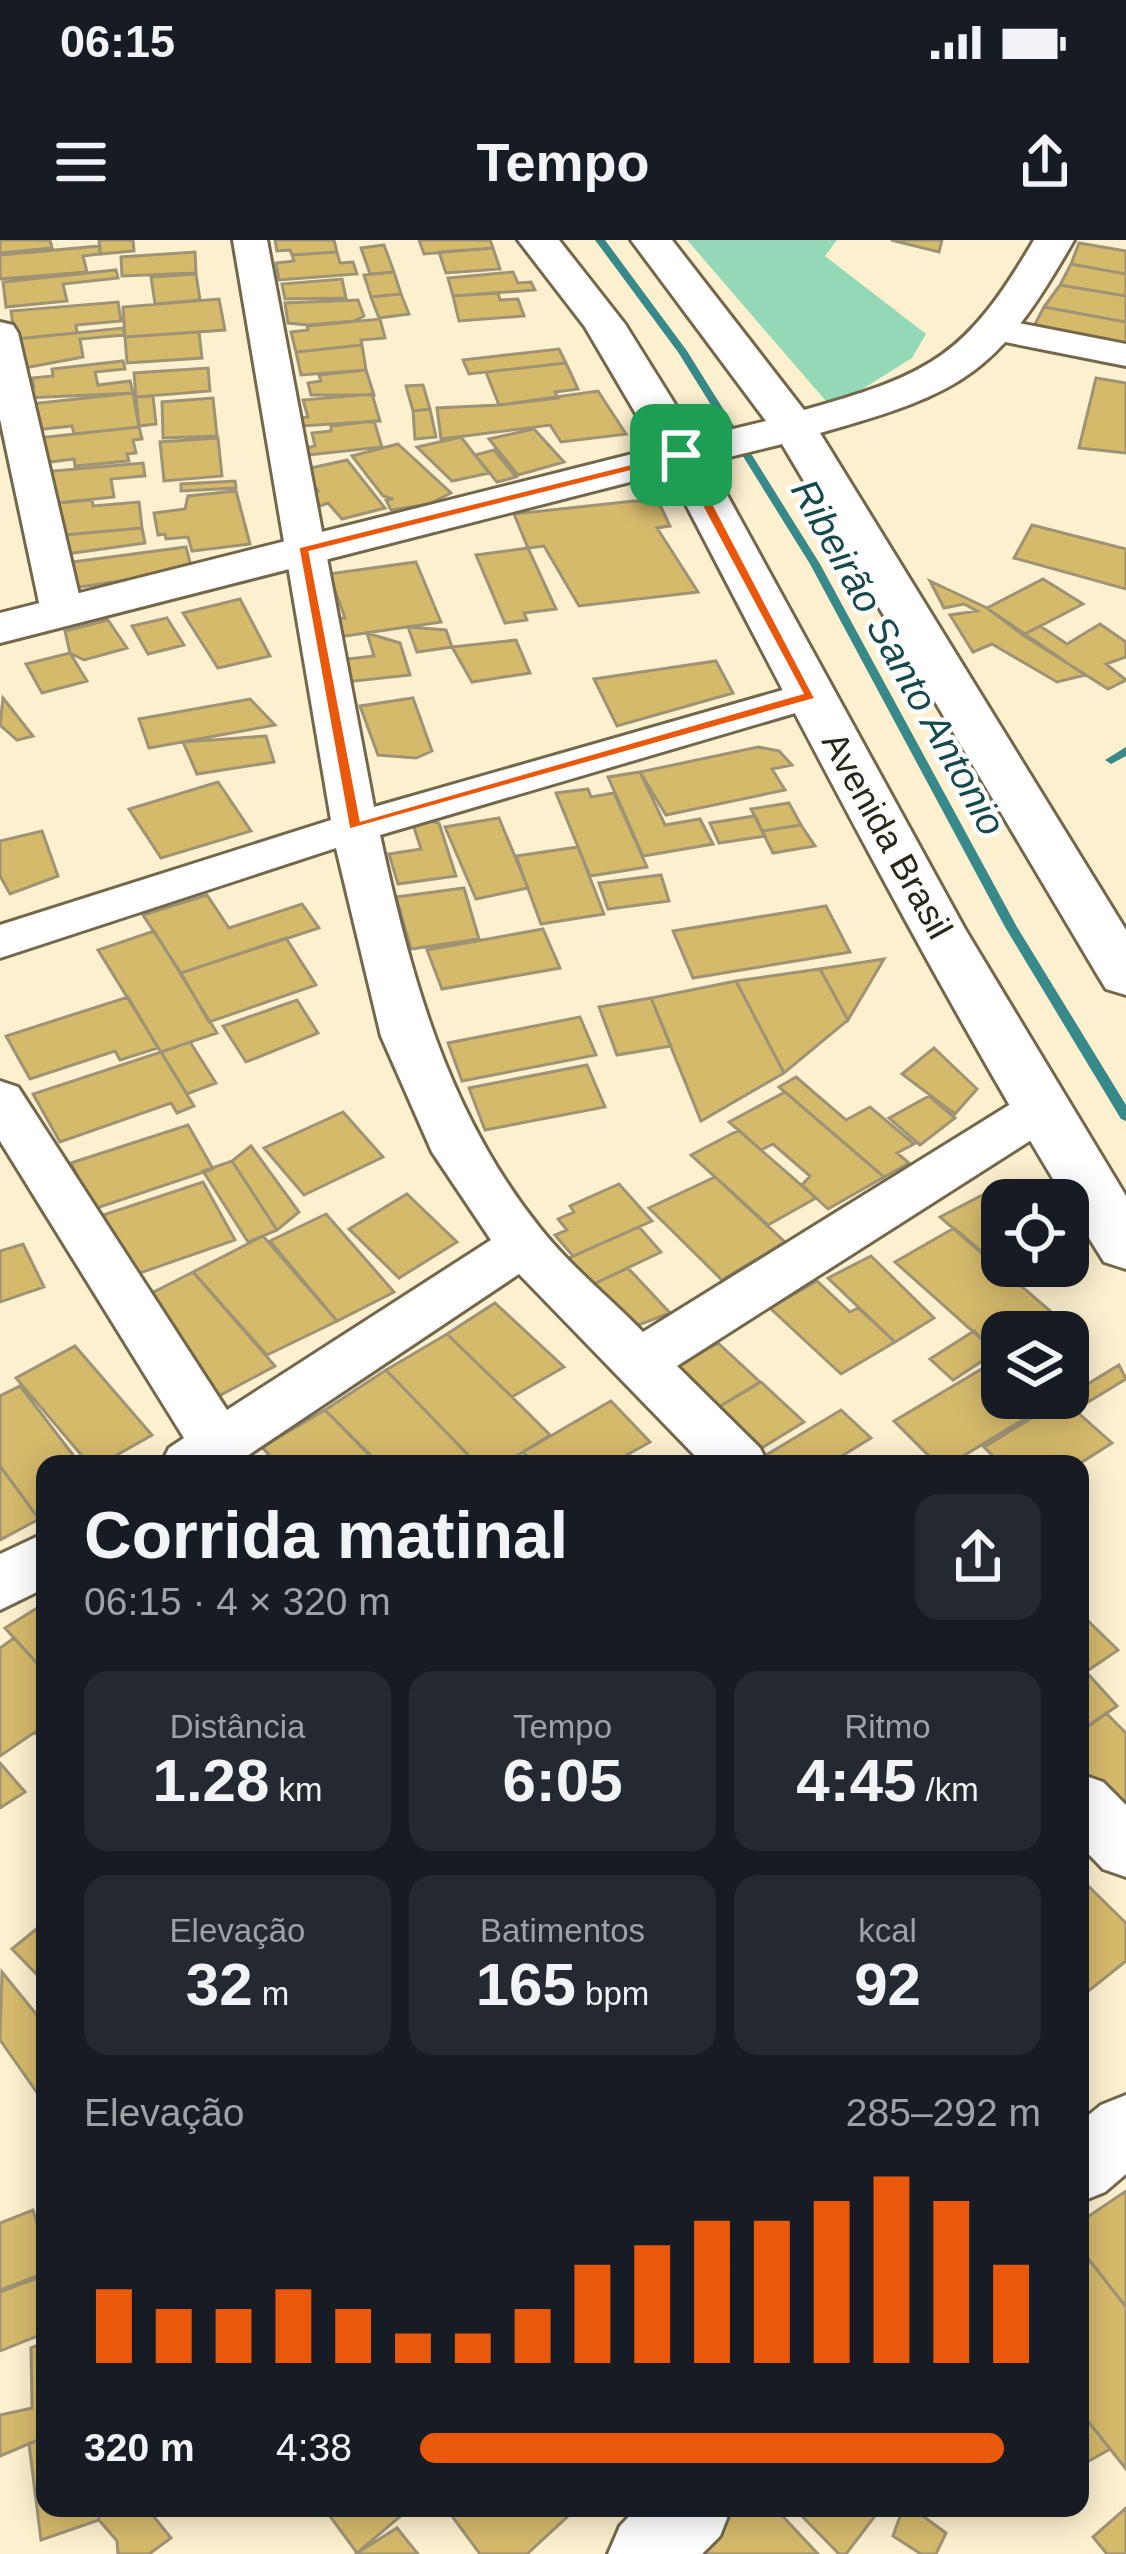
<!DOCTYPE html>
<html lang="pt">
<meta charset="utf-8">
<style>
:root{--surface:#171b24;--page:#242831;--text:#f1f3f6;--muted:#9ea1a6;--accent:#ea580c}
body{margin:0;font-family:Helvetica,sans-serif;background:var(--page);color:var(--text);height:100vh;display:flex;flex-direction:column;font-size:45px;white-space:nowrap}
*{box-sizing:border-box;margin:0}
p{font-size:39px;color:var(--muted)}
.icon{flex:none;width:66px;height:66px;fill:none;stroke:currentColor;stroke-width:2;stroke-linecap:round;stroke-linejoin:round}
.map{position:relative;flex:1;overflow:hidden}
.sheet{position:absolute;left:36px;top:1215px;width:1053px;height:1062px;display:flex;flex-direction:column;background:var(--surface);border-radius:24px;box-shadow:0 6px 30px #0003}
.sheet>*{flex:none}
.fabs{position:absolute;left:981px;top:939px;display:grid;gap:24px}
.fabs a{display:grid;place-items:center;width:108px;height:108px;border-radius:24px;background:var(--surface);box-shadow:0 6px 30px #0003;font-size:60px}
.pin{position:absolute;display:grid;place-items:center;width:102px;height:102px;color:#fff;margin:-51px;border-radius:24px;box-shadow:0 6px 18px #0006}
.round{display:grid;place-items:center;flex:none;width:126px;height:126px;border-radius:24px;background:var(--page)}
.head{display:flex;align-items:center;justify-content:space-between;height:204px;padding:0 48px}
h1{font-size:66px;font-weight:800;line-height:90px}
.metrics{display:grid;grid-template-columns:repeat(3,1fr);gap:18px;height:204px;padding:12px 48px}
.metrics div{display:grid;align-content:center;border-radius:24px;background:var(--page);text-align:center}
.metrics b{font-size:60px;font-weight:800}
.metrics small{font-size:33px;font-weight:400}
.metrics p{font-size:33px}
.chart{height:336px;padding:24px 48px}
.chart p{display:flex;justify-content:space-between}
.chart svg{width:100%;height:216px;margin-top:12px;stroke:var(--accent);stroke-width:6}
ul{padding:0 48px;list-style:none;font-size:39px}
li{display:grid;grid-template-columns:192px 144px 1fr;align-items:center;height:90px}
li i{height:30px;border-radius:15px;background:var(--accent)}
.status{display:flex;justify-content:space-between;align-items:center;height:84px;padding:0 60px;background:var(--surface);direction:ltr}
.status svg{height:33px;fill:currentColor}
header{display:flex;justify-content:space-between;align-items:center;height:156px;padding:0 48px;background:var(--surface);font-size:54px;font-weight:800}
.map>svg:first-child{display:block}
.green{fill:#94d9b7}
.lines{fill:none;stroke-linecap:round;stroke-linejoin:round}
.stream{fill:#388989;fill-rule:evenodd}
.building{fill:#d6ba6c;stroke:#9e9374;stroke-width:3}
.street-casing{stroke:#73684b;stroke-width:6}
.secondary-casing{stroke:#73684b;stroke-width:6}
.street{fill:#fff;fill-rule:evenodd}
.secondary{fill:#fff;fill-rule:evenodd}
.route{fill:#ea580c;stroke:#fff;stroke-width:3;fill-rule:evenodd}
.labels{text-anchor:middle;stroke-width:9;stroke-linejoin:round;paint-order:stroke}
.far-street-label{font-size:36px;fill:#292518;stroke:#fefefe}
.far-water-label{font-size:39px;font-style:italic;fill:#15494b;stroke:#fefefe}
</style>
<div class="status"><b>06:15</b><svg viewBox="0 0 49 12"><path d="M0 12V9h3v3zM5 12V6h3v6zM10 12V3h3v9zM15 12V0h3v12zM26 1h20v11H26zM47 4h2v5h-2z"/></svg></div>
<header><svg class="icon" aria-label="menu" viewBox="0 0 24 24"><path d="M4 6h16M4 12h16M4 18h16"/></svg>Tempo<svg class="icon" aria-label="share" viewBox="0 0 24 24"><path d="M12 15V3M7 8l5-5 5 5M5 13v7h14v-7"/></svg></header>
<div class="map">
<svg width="1126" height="2314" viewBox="0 0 1126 2314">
<rect width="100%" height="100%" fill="#fcf0cf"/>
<path class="green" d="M687,0h150l-12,16 101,78 -14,24 -80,50z"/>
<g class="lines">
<path class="stream" d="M595,0h10l82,111 133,213 197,363 109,178v16l-5,-2 -116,-192 -195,-363 -132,-212z
M1126,507v9l-15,8 -6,-4z"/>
</g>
<path class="building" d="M0,0h50l2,8 -52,5z
M99,0h34l1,11 -34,3z
M275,0h59l3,12 -45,3 -2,-5 -13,1z
M419,0h71l3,8 -69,6z
M891,0h51l-3,12z
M1079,3l47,8v23l-55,-10z
M384,5l10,27 -24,2 -9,-26z
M100,6v8l-17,2 4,16 -87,7v-24z
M493,8l7,21 -54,4 -7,-21z
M195,12l1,21 -74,3 -1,-19z
M337,12l3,11 13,-1 4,12 -78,6 -3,-17 18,-2 -2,-6z
M1071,24l55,10v22l-66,-11z
M116,30l2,8 -55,6 4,17 -61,6 -3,-25z
M394,32l7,22 -30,3 -7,-22z
M513,32l5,11 13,-1 4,8 -82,6 -5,-18z
M196,34l4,26 -45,4 -4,-27z
M342,39l4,19 -61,1 -3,-15z
M1060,45l66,11v26l-82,-15z
M498,53l2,7 18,-1 6,17 -65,5 -6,-25z
M401,54l8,20 -30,4 -8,-21z
M219,59l6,31 -100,7 -2,-30z
M358,60l6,16 -10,5 -46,4 -20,-2 -3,-20z
M118,62l3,19 -45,4 1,8 -62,6 -4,-28z
M1044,67l82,15v25l-93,-19z
M380,79l5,19 -24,2 1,5 -66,7 -5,-20 17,-2 -1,-4z
M123,88l2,7 -45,4 3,18 -64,12 -4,-30z
M199,92l3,26 -75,5 -2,-26z
M362,105l4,25 -65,5 -5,-23z
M559,109l7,14 -97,11 -6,-14z
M123,121l2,8 -30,3 3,13 32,-4 3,12 -107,5 -2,-11h10l-2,-9 21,-2 -1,-7z
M566,123l12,26 -23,3 3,6 -59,7 -13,-33z
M208,128l2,23 -74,6 -2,-24z
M366,130l8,25h-63l-3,-12 13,-2 -2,-6z
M1096,138l30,5v70l-47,-5z
M423,145l7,24 -17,2 -7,-25z
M598,151l28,43 -65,8 -11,-17 -109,14 -4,-31 62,-3z
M133,153l6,34 -65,7 -2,-8 -38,4 -4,-26z
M372,154l8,27 -79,5 -1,-8 8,-1 -5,-17z
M153,156l3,28 -17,2 -3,-29z
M213,158l4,38 -54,2 -1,-36z
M430,169l6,28 -21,2 -2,-28z
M374,181l8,26 -75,8v-7l8,-2 -3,-13 19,-2v-5z
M139,187l3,12 -9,1 3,13 -9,1 2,7 -54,5 -1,-7 -32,4 -4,-25z
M534,189l30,33 -46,13 -29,-36z
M461,197l28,36 -37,8 -35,-34z
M218,198l4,38 -58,5 -4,-39z
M398,204l53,49 -22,11 -38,6 -5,-10 7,-1 -10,-3 -31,-40z
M494,210l22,27 -19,5 -22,-27z
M347,220l38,48 -43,11 -14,-16 -8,3 -9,-13 7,-2 -16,-21z
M143,223l2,13 -34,3 3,18 -68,7 -4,-32z
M235,241l1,7 -55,3v-7z
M236,251l14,53 -58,7 -4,-14 -22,2 -1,-5 -7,1 -4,-22 31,-4 3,-13z
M92,260l1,6 46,-4 3,26 -91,8 6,-33z
M634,261l25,2 11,23 -13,2 41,64 -119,14 -35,-60 -16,2 -14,-34z
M1032,285l94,24v40l-112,-31z
M142,288l3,15 -86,12 -5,-19z
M186,307l6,23 -119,18 -8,-25z
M528,308l28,61 -32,4 3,7 -22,3 -29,-68z
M416,322l25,60 -103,15 -6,-18 13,-1 -16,-44z
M1043,339l40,25 -60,31 -36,-27z
M930,341l57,27 98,67 -28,7 -65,-38 -19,8 -23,-37 27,-4 -13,-7 -20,4z
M240,359l30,57 -52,12 -35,-55z
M167,378l17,27 -36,9 -16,-28z
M108,380l19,28 -43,12 -14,-7 -5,-22z
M1100,384l26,18v15l-20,7 20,16 -18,9 -85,-54 17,-9 27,18z
M408,387l38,3 6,17 -35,5z
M367,393l33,10 10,32 -64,7 -7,-22 35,-4z
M516,400l14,33 -58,9 -20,-35z
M70,413l17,28 -45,12 -16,-29z
M716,421l17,32 -116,33 -23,-47z
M3,458l30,38 -16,4 -17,-15z
M413,458l19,53 -16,7 -38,-3 -18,-49z
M250,459l25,26 -126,23 -10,-29z
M266,496l8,26 -77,12 -14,-32z
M758,507l21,4 13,14 -20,4 13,21 -119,25 -26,-43z
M640,532l25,53 35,-6 13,25 -70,12 -35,-79z
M218,542l33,49 -90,27 -32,-49z
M588,549l3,8 23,-4 33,74 -57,9 -34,-83z
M789,563l12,22 -39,6 -11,-22z
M755,576l10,20 -46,7 -9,-20z
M499,578l29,70 -52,11 -31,-72z
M423,580l16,3 17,53 -58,8 -9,-30 32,-5 -9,-28z
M801,585l14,21 -42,7 -11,-22z
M42,591l16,45 -48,18 -10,-18v-35z
M578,607l26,67 -63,10 -25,-68z
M661,635l8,26 -61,8 -9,-26z
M464,648l15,51 -68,10 -15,-52z
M207,655l22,33 73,-24 17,24 -138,45 -38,-58z
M826,666l24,46 -157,26 -20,-47z
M543,689l17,39 -118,21 -15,-39z
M154,691l63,102 -56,19 -63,-102z
M286,698l30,47 -107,37 -28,-49z
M884,719l-36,61 -28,-51z
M820,729l28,51 -64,53 -48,-92z
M736,741l48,92 -83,48 -50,-123z
M128,757l30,51 -38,12 -5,-9 -85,28 -24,-43z
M651,758l20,48 -54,9 -18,-48z
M297,760l21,33 -72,29 -23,-36z
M580,777l16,38 -134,26 -14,-38z
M190,802l26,41 -29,11 -26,-42z
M934,808l43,41 -22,25 -53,-40z
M161,812l33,54 -17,7 -6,-10 -111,39 -27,-48z
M587,825l18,42 -120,23 -16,-42z
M796,837l50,43 24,-13 44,37 -17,9 12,10 -25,14 -105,-90z
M785,852l99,85 -56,32 -26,-24 8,-9 -37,-32 -12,6 -32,-28z
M929,856l26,22 -35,27 -31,-27z
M343,872l40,45 -79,38 -40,-47z
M188,885l25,44 -119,40 -23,-46z
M739,890l22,20 55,48 -48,27 -77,-70z
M251,906l48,66 -22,18 -45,-69z
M232,921l45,69 -29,12 -45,-71z
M715,937l70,65 -63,38 -73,-72z
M203,942l32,58 -101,35 -31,-60z
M619,944l33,37 -79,35 -18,-21 12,-5 -9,-11 16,-7 -4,-6z
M994,949l13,11h-5v66h40l6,5 -28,15 -80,-69z
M407,954l50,48 -58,36 -50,-49z
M326,974l68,78 -57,29 -67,-80z
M639,987l22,25 -80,38 -23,-27z
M954,988l102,88 -27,16h-27v16l-6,4 -101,-90z
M263,996l74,85 -70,34 -74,-83z
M23,1004l21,43 -44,15v-51z
M871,1016l63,62 -39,24 -67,-64z
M628,1028l42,45 -29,11 -26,1 -34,-35z
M193,1032l82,94 -62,33 -81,-96z
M817,1041l33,31 8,-4 37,34 -54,32 -71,-66z
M495,1063l69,64 -52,30 -65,-63z
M974,1091l22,21 -43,28 -23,-21z
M447,1094l65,63 38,38 -46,29h-27l-91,-94z
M718,1103l42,39 -48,29 -42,-40z
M75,1106l77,89 -51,29h-12l-73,-86z
M1002,1117v41h57l-109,66h-13l-43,-43z
M1119,1125l7,14 -51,31 37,33 -33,21h-78l-17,-17z
M386,1130l87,90 -95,4 -53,-54z
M761,1142l43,40 -49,30 -43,-41z
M20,1146l60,78h-35v52l-6,3 -39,-53v-70z
M611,1161l39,41 -39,22h-77l-11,-12z
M325,1170l45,45 -15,9h-78l-15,-17z
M841,1170l30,28 -42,26h-60l-6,-7z
M0,1226l39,53 -39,21z
M45,1363v69l-40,-44z
M1080,1373l38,37 -38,26z
M14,1398l31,34v72l-10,-12 -35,24v-108z
M1089,1435l28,31 -37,26v-50z
M1106,1473l20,20v77l-46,-42v-36z
M0,1523l25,29 -25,16z
M1080,1638l46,45v38l-40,32 -6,-7z
M45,1682v61l-33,-34z
M2,1732l43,53v79l-45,-64z
M1126,1951v116l-46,-59v-26z
M33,1970l12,40v23l-45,17v-67z
M1090,2021l36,46v162l-46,-58v-142z
M45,2035v58l-45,18v-59z
M45,2102v95l-45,19v-41l32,-7 -1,-60z
M1080,2171l30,38 -30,17z
M45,2197v71h52l2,12 -58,20 -12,-96z
M97,2268h50l24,30 -22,16h-31l-1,-13 -18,-21z
M324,2268h86l-53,45z
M446,2268h131l-50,46h-47z
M714,2268h61l43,46h-112l-18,-18z
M794,2268h87l-35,46h-7z
M903,2268h9l34,25 -10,21h-15l-28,-18z
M1126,2268v46h-19l-14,-17z
M397,2288l21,26h-62l1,-1z"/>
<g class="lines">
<g class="street-casing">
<path id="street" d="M233,0h34l107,567 437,-125 15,4 7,9 -7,9 -446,131c31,142 67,277 160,393 30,38 70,70 103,104l379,-235 18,-5 18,5 8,13 -8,13 -381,243 83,82 8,16h-65l-184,-190 -284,190h-74l8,-16 15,-10 -184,-297v-60l18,6 209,323 264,-170 -59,-88 -51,-116 -45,-188 -336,110v-33l331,-105z
M998,79l128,25v22l-141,-28 -5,-8 5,-8z
M0,82l13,3 5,8 65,279 -6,9 -15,4 -15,-4 -6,-9 -41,-193z
M45,1293v55l-45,22v-56z
M1080,1534l23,8 23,23v72l-23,-8 -23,-24z
M1126,1855v79l-21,18 -25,10v-80l21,-17z
M637,2268h94l-11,28 -18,18h-94l12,-28z"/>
</g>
<g class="secondary-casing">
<path id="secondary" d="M518,0h41l66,84 71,114 70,-17 -135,-181h41l132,170c128,-36 162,-54 230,-170h40c-76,133 -108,152 -254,193l306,497v65l-20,-6 -8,-13 -316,-532 -73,18 256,467 161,267v73l-22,-7c-158,-252 -296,-524 -435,-790l-669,171v-30l656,-165 -71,-121z"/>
</g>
<use href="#street" class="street"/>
<use href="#secondary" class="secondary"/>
</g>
<path class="route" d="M681,211l7,4 128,244 -467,131 -51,-283zM677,220l125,233 -441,127 -51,-268z"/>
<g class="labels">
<g class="far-street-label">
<text transform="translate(888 595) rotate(61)" y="13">Avenida Brasil</text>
</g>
<g class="far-water-label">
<text transform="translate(899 417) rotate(61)" y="14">Ribeirão Santo Antonio</text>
</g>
</g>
</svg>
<div class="fabs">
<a><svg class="icon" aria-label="locate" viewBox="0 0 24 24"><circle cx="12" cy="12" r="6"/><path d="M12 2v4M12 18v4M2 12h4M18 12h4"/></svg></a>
<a><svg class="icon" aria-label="layers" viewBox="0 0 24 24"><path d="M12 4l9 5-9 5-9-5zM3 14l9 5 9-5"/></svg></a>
</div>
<div class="pin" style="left:681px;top:215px;background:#1e9e55"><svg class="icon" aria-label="arrive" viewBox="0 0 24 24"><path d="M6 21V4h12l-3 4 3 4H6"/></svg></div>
<section class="sheet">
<div class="head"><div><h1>Corrida matinal</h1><p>06:15 · 4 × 320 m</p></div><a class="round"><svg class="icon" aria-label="share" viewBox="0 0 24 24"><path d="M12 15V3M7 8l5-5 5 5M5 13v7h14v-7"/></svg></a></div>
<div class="metrics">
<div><p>Distância</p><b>1.28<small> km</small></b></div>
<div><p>Tempo</p><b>6:05</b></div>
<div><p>Ritmo</p><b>4:45<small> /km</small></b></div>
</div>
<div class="metrics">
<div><p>Elevação</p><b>32<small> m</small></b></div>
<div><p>Batimentos</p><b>165<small> bpm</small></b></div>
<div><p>kcal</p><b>92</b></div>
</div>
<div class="chart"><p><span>Elevação</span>285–292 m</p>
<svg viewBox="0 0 160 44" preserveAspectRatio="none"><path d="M5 44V29M15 44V33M25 44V33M35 44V29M45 44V33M55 44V38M65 44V38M75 44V33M85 44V24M95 44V20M105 44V15M115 44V15M125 44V11M135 44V6M145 44V11M155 44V24"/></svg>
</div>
<ul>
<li><b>320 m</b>4:38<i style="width:94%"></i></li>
</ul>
</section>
</div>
